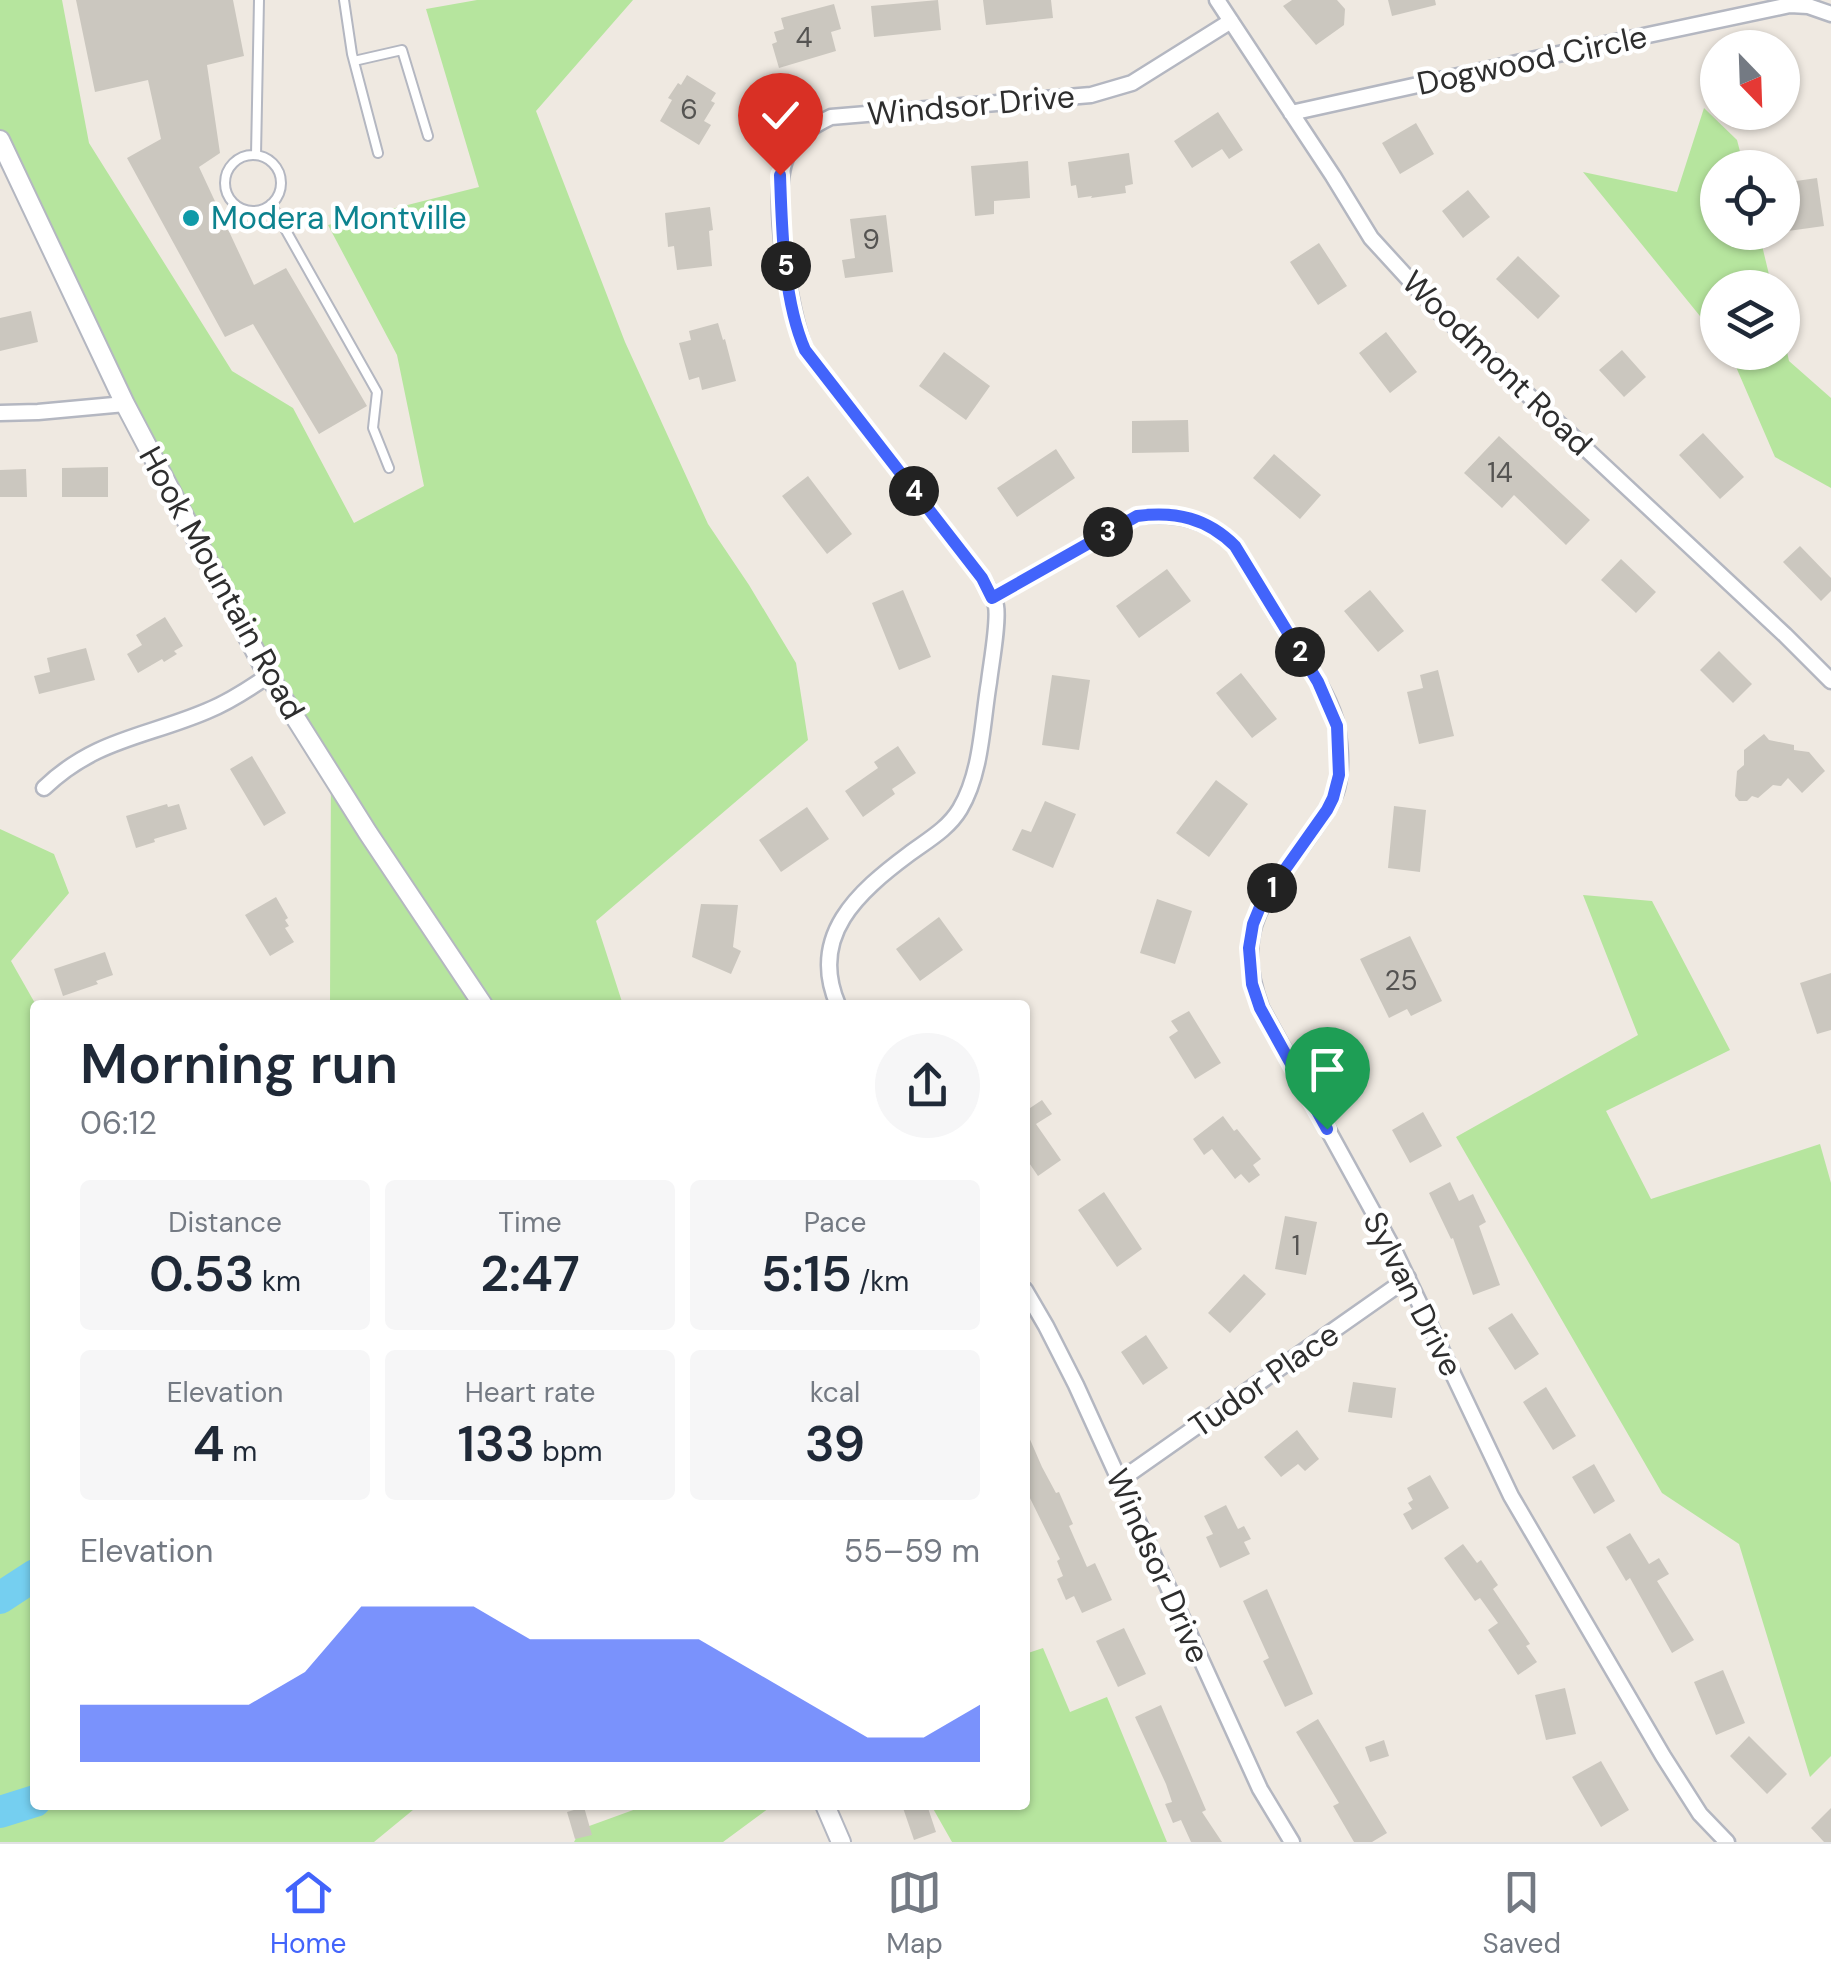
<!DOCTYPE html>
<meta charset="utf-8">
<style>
:root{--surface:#fff;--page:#f6f6f7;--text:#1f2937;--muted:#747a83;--line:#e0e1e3;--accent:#4264fb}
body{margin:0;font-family:"DM Sans",sans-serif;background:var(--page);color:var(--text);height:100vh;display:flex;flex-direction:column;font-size:38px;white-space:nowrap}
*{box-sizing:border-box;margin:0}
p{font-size:32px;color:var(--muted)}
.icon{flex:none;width:55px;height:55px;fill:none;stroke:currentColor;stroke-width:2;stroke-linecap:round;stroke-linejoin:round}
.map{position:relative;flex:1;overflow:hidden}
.panel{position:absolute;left:30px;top:1000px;width:1000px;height:810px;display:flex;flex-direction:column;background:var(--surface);border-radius:10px;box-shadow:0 2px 8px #0004}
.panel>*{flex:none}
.needle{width:65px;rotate:157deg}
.tools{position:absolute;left:1700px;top:30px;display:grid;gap:20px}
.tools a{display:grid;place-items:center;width:100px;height:100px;border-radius:50%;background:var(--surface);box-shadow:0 2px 8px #0004;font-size:50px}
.pin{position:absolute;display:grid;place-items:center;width:85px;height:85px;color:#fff;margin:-102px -42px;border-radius:50% 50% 50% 0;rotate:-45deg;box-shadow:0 0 10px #0007}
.pin .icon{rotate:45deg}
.km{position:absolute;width:50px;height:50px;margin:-25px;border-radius:50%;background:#222;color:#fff;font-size:28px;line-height:50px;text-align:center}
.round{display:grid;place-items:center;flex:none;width:105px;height:105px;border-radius:52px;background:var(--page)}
.headline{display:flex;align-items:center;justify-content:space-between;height:170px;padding:0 50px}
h1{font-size:55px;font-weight:600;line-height:75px}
.stats{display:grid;grid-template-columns:repeat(3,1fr);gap:15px;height:170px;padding:10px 50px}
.stats div{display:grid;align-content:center;border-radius:10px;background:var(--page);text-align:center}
.stats b{font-size:50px;font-weight:600}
.stats small{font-size:28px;font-weight:400}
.stats p{font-size:28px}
.chart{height:280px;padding:20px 50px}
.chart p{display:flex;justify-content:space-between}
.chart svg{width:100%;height:180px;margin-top:10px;fill:var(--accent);opacity:.7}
.tabs{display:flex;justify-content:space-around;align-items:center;height:140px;border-top:2px solid var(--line);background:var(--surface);font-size:28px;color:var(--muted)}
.tabs a{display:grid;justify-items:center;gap:5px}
.tabs .selected{color:var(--accent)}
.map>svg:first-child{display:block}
.green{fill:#b6e59e}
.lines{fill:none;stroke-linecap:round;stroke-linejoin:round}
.river{stroke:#75cff0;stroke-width:32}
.building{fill:#cbc7bf}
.service-casing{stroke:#b4b7c1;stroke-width:12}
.minor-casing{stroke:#b4b7c1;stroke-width:19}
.tertiary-casing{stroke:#b4b7c1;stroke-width:22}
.service{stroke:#fff;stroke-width:8}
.minor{stroke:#fff;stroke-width:14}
.tertiary{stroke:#fff;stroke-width:18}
.route-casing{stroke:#fff;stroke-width:20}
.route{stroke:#4264fb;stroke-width:12}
.culture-dot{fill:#0f9aa8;stroke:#fff;stroke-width:4}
.labels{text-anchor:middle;stroke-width:9;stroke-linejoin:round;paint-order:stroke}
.number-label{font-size:28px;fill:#555452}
.street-label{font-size:32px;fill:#2e2e2e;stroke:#fff}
.culture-label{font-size:32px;fill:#0d838f;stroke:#fff;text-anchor:start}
</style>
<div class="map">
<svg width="1831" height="1842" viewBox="0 0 1831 1842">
<rect width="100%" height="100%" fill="#efe9e1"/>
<path class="green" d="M0,0h62l27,143 143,228 61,37 61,115 70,-37 -27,-131 -69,-130 151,-38 -53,-178 51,-9h156l-97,111 89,231 83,182 41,61 47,78 12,77 -212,181 27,84h-305l12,-4 1,-236 -141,-227 -190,-391z
M1704,108l33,32 7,27 -26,1v64l41,1 13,54 -54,1 -1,49 -134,-165 94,20z
M1783,333l6,28 42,37v90l-56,-31 -45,-104 52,-1z
M0,829l54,25 15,39 -58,68 25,44 -1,800h384l-45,37h-374z
M1583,895l69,6 78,149 -124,61 45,88 169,-55 11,39v573l-21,21 -71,-233 -77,-51 -206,-356 182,-102z
M1043,1648l27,64 37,-15 60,145h-215l-21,-37h94v-151z
M647,1805h126l-50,37h-149l7,-13z"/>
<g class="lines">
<path class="river" d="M0,1598l35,-23
M0,1812l35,-11"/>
</g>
<path class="building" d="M76,0h157l11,56 -37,9 13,88 -21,14 55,118 32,-17 81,138 -48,28 -66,-110 -28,13 -98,-179 34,-19 -13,-59 -53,12z
M938,0l3,30 -67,7 -3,-31z
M983,0h68l2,18 -67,7z
M1292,0h45l8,9 -1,16 -28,20 -33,-39z
M1388,0h47l1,5 -44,11z
M834,4l7,25 -10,3 5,19 -57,17 -7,-24 5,-2 -3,-10 10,-3 -3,-11z
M687,75l29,18 -5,8 4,2 -11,18 7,4 -12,20 -39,-24 12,-21 -4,-2 10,-15 3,2z
M1218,112l25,38 -14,9 -7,-10 -30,19 -18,-27z
M1416,123l18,31 -34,20 -18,-31z
M1129,153l4,31 -8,2 1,7 -35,5 1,-2 -14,2 -2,-13 -5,1 -3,-24z
M1028,161l2,37 -36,3v13l-19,2 -4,-50z
M1817,178l7,48 -36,5 -6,-48z
M1468,190l22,27 -27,21 -21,-27z
M710,207l3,23 -4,1 3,35 -35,4 -3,-24 -6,1 -3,-34z
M886,215l7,57 -48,6 -3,-18 13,-2 -5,-39z
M1319,243l28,43 -29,19 -28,-43z
M1518,256l42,40 -22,23 -42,-40z
M31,311l7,31 -38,9v-33z
M718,323l5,17 2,-1 11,42 -34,9 -3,-13 -10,3 -10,-37 12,-3 -2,-9z
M1386,332l31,40 -27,21 -31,-40z
M1622,350l24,27 -22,20 -25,-27z
M944,352l46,34 -24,34 -47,-34z
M1188,420l1,32 -57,1v-32z
M1703,433l41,44 -24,22 -41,-44z
M1499,436l91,84 -24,25 -52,-50 -12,13 -38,-35z
M1056,449l19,29 -58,39 -20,-29z
M1274,454l47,41 -21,24 -47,-41z
M108,467v30h-46v-29z
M26,469l1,28h-27v-27z
M808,476l44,58 -25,20 -45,-58z
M1800,546l31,32v13l-10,10 -38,-39z
M1621,559l35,33 -20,21 -35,-33z
M1167,569l24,32 -52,37 -23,-32z
M903,590l28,67 -32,13 -27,-67z
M1370,590l34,41 -26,21 -34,-41z
M165,617l18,29 -9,5 3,3 -13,8 -2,-3 -24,14 -11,-19 15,-9 -6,-10z
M86,648l9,32 -56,14 -5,-18 16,-4 -3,-14z
M1719,651l33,33 -19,19 -33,-33z
M1438,670l16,66 -35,8 -12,-52 16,-4 -3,-13z
M1241,673l36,46 -25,19 -36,-45z
M1052,675l38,5 -11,70 -37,-5z
M1764,734l5,6 25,5v5l15,2 16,19 -23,22 -14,-15 -7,8 -8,-1 -15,13 -6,-2 -5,5h-8l-4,-5 2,-25 7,-6v-15z
M898,746l18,27 -24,16 3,5 -32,23 -18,-26 33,-23 -4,-6z
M252,756l34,57 -22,13 -34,-57z
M1216,780l32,24 -39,53 -33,-24z
M1045,801l31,13 -23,54 -41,-18 10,-21 9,3z
M167,804l1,3 11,-3 8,25 -33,10 1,3 -19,6 -10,-32z
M1394,806l32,4 -6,62 -32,-4z
M807,807l22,32 -48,33 -22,-32z
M276,897l12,21 -3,2 4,6 -4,2 9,14 -24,14 -25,-41z
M1157,899l35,12 -17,53 -35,-11z
M701,904l37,1 -5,42 8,4 -10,23 -39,-17z
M939,917l24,33 -43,31 -24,-32z
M1410,936l32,65 -31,15 -4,-7 -18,9 -29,-59z
M105,952l8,23 -17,6 2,3 -35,12 -9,-27z
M1831,973v57l-14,4 -17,-51z
M1189,1011l32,52 -26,16 -26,-42 9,-6 -7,-10z
M1042,1100l10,14 -16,10 25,36 -23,16 -13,-19v-50l2,3z
M1423,1112l19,34 -32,17 -18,-33z
M1223,1116l11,15 3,-2 24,30 -8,6 7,10 -11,8 -8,-9 -6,5 -23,-30 -8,6 -11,-16z
M1450,1182l9,19 14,-7 13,28 -7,4 21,59 -27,10 -20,-57 -2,1 -22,-46z
M1104,1192l38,57 -25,18 -39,-57z
M1285,1216l32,6 -11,53 -31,-6z
M1244,1274l22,20 -36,39 -22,-20z
M1512,1313l27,41 -24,16 -27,-42z
M1146,1335l22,33 -25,17 -22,-33z
M1353,1382l43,6 -4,30 -44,-6z
M1546,1387l30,49 -23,14 -30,-48z
M1025,1428l17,39 14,26 3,-1 14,32 -4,2 18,41 8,-4 17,37 -30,13 -8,-17 -8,4 -9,-21 6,-3 -6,-15 3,-2 -35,-71z
M1297,1430l22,29 -14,12 -7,-7 -17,13 -17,-20z
M1594,1464l21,37 -21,13 -22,-37z
M1430,1475l19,33 -37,22 -9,-16 9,-5 -4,-6 5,-3 -6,-12z
M1226,1505l12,24 6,-3 7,13 -7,3 6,12 -30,14 -14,-31 7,-3 -9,-18z
M1630,1533l19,31 10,-6 10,16 -12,7 37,59 -22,13 -42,-75 -4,3 -20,-34z
M1463,1544l14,19 4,-3 17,25 -5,4 37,55 -4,2 11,16 -19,13 -30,-45 10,-7 -18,-25 -5,3 -31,-43z
M1267,1589l46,105 -28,13 -22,-46 6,-3 -26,-57z
M1124,1628l22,46 -28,13 -22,-46z
M1723,1670l22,53 -29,12 -22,-53z
M1565,1688l11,46 -30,6 -11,-45z
M1161,1705l45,105 -4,2 20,30h-31l-10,-22 -8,3 -8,-19 7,-2 -6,-18 -31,-67z
M1318,1719l69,114 -15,9h-18l-21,-36 6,-3 -43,-71z
M1749,1736l38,38 -20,20 -37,-38z
M1384,1740l5,16 -19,6 -5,-15z
M1601,1761l28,49 -28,17 -29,-50z
M902,1805h25l9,27 -22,8z
M584,1807l8,28 -17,4 -8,-27z
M1831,1808v34h-7l-13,-14z"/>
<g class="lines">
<g class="service-casing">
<path id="service" d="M344,0l8,54 26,99
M354,61l48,-11 26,86
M256,155l3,-155
M225 183a28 28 0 1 1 56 0a28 28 0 1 1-56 0Z
M271,204l106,188 -4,36 16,40"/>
</g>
<g class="minor-casing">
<path id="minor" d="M1217,0l116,176 38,62 65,71 349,326 46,46
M1291,113l258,-57 241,-51 18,1 23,8
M0,413l38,-1 87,-8
M992,598l145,-82c39,-4 70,2 98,30 20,33 40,66 60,99 15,25 36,53 42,82 3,19 5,42 0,61 -5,18 -17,32 -27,47 -44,62 -79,93 -49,173l133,242 117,246 152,260 37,58 27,28
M44,788c51,-49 102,-51 163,-77 22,-9 42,-22 62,-36
M838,1005c-30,-69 20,-113 71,-151 19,-14 39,-25 51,-45 22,-37 22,-86 29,-127 2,-18 10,-60 7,-76 -2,-9 -10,-20 -14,-28l-177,-228c-16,-39 -35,-154 -19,-192 9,-21 26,-32 45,-41l260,-22 41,-12 99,-62
M1025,1290l21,36 30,59 184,404 32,53
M1119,1481l289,-203"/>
</g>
<g class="tertiary-casing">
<path id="tertiary" d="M0,140l125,264 139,264 104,165 115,172
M825,1805l16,37"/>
</g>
<use href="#service" class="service"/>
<use href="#minor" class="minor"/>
<use href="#tertiary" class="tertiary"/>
</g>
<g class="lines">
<g class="route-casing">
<path id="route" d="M780,175c2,55 3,124 25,175l177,228 10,20 145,-82c39,-5 70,2 98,30l83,136 19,44 2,49 -6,23 -6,12 -65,92 -9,22 -4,24 3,36 8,24 67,121"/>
</g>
<use href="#route" class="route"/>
</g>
<circle class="culture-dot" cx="191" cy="218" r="10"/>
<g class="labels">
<g class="number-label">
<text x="804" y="47">4</text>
<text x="689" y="119">6</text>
<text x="871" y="249">9</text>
<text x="1500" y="482">14</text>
<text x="1401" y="990">25</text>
<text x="1296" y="1255">1</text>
</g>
<g class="street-label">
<text transform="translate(1532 60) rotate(-12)" y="11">Dogwood Circle</text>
<text transform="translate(971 105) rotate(-5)" y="11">Windsor Drive</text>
<text transform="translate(1497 363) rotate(44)" y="11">Woodmont Road</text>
<text transform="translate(222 583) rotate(61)" y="11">Hook Mountain Road</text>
<text transform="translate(1413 1294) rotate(63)" y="11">Sylvan Drive</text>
<text transform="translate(1264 1380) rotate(-35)" y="11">Tudor Place</text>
<text transform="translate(1158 1566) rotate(66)" y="11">Windsor Drive</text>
</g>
<g class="culture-label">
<text x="211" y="229">Modera Montville</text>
</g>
</g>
</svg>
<div class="tools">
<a><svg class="needle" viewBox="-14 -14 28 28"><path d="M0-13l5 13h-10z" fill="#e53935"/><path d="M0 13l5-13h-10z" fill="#747a83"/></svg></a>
<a><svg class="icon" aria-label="locate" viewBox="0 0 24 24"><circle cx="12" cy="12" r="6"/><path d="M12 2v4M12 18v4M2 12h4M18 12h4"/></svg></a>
<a><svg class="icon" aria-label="layers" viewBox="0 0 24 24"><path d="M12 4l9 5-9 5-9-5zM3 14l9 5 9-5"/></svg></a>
</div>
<div class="pin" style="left:1327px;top:1129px;background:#1e9e55"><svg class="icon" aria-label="arrive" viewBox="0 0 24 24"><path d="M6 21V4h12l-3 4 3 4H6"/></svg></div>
<div class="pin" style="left:780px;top:175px;background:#d93025"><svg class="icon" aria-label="check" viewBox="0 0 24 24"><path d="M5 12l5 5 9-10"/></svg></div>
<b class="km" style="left:1272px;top:888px">1</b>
<b class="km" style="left:1300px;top:652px">2</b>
<b class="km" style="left:1108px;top:532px">3</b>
<b class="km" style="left:914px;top:491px">4</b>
<b class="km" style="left:786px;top:266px">5</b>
<section class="panel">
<div class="headline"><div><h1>Morning run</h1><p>06:12</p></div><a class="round"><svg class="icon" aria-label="share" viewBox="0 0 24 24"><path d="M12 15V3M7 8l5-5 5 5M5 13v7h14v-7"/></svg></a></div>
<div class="stats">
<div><p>Distance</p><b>0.53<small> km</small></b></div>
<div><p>Time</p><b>2:47</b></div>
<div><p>Pace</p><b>5:15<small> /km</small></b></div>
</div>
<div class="stats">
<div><p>Elevation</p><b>4<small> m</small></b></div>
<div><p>Heart rate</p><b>133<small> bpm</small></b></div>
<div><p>kcal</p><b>39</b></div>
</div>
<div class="chart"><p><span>Elevation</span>55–59 m</p>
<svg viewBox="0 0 160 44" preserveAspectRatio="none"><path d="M0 44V30L10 30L20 30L30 30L40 22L50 6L60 6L70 6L80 14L90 14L100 14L110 14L120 22L130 30L140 38L150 38L160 30V44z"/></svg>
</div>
</section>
</div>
<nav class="tabs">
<a class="selected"><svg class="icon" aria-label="home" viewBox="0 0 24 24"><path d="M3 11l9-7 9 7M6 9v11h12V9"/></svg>Home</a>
<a><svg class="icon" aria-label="map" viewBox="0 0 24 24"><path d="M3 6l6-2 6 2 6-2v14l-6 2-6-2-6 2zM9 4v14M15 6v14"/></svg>Map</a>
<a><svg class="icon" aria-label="saved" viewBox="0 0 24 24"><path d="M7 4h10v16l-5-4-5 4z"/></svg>Saved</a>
</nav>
